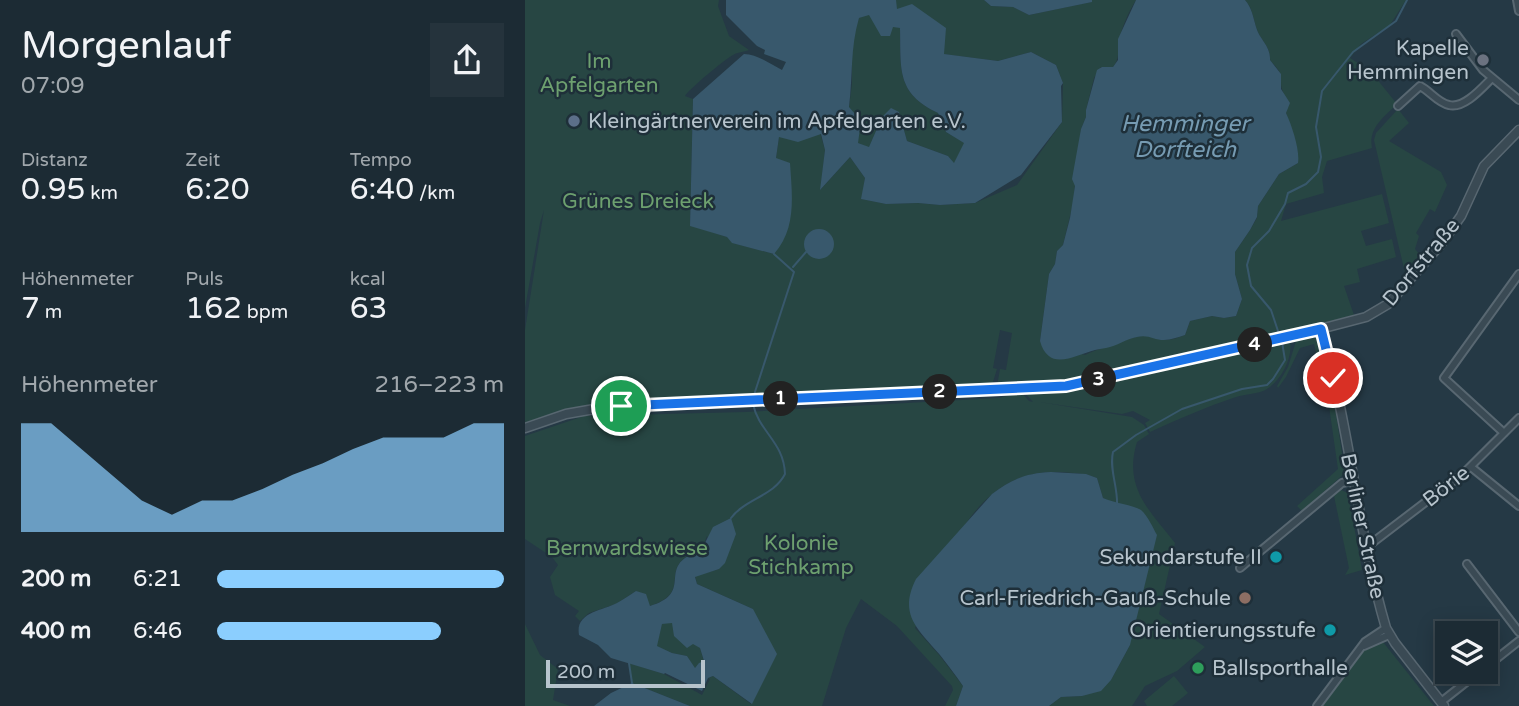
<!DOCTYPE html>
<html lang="de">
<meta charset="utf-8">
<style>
:root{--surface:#1c2b34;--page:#25333c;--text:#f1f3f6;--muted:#a0a7ac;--line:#3a474f;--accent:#8bcefe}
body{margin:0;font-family:"Varela Round",sans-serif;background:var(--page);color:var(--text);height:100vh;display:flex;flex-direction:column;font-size:26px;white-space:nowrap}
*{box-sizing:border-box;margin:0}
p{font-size:23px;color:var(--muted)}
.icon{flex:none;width:38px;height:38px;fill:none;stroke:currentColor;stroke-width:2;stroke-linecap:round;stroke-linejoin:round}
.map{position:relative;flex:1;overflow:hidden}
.side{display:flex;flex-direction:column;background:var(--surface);width:525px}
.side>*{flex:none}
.tools{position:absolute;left:910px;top:621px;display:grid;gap:14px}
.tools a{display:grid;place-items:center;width:63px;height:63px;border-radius:0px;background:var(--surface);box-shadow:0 4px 18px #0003,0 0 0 2px var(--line);font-size:35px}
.scale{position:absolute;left:21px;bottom:18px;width:159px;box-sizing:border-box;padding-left:7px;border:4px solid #b7c4cd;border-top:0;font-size:19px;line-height:24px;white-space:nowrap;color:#b7c4cd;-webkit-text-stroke:5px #1e2f39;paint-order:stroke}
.pin{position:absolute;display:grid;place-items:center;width:60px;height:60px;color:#fff;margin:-30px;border:4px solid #fff;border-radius:50%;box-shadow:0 2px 7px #0007}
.km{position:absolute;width:35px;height:35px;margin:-18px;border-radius:50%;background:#222;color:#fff;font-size:19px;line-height:35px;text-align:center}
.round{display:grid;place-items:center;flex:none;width:74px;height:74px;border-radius:0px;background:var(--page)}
.headline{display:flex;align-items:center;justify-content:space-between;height:119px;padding:0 21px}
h1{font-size:38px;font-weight:600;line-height:52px}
.metrics{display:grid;grid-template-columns:repeat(3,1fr);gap:10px;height:119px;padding:7px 21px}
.metrics div{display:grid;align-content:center}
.metrics b{font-size:30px;font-weight:600}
.metrics small{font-size:19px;font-weight:400}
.metrics p{font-size:19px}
.chart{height:196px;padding:14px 21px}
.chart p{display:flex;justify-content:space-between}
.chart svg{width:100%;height:126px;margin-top:7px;fill:var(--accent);opacity:.7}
ul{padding:0 21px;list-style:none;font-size:23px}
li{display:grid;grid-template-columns:112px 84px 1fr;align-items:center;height:52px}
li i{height:18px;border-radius:9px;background:var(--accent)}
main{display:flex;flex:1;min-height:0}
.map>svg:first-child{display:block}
.green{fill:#274643}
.water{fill:#38586c;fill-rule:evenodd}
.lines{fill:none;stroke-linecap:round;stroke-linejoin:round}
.stream{stroke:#38586c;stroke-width:2}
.minor-casing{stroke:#586771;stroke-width:10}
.tertiary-casing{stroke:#586771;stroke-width:11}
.minor{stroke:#3a4a54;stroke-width:6}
.tertiary{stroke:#3a4a54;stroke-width:8}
.route-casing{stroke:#fff;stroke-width:14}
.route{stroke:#1a73e8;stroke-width:9}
.worship-dot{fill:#6b7280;stroke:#1e2f39;stroke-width:2.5}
.service-dot{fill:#5c6f8a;stroke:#1e2f39;stroke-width:2.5}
.culture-dot{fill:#0f9aa8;stroke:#1e2f39;stroke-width:2.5}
.education-dot{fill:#8d6e63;stroke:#1e2f39;stroke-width:2.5}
.leisure-dot{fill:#2e9e5b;stroke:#1e2f39;stroke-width:2.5}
.labels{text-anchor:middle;stroke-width:5;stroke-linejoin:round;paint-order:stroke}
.poi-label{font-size:21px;fill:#b7c4cd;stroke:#1e2f39;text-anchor:end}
.park-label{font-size:21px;fill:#6da06f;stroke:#1e2f39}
.street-label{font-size:21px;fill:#b7c4cd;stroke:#1e2f39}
.water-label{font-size:23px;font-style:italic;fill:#769bb2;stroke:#1e2f39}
</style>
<main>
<section class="side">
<div class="headline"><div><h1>Morgenlauf</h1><p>07:09</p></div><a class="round"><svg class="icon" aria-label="share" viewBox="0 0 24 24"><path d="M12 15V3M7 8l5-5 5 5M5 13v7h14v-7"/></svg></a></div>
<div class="metrics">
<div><p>Distanz</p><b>0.95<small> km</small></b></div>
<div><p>Zeit</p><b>6:20</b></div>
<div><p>Tempo</p><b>6:40<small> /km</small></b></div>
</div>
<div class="metrics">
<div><p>Höhenmeter</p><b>7<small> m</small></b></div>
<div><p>Puls</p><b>162<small> bpm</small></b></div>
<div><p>kcal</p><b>63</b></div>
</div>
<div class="chart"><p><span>Höhenmeter</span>216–223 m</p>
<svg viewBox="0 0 160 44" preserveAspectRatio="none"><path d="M0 44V6L10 6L20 15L30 24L40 33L50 38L60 33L70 33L80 29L90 24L100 20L110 15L120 11L130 11L140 11L150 6L160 6V44z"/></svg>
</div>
<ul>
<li><b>200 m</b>6:21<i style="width:100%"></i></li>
<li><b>400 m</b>6:46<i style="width:78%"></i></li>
</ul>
</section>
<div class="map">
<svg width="994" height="706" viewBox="0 0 994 706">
<rect width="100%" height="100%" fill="#253945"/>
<path class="green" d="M0,0h194l-1,6 11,30 20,14c-5,2 -12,2 -16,5 -8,4 -45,35 -48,41l8,3 -3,126 37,12 6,6 41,11 2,-96 3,-21 41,-4 5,17 -4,39 29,-32 15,21 -3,21 24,5 32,-1 22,2 35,-2 42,-18 45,-63 1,-39 -7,-18 -25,-13 -33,9 -55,-7 -47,-45v-9h88l7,6 22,1 16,8 62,-13 1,-2h44c-7,11 -16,30 -17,44 -1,10 0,15 -6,23h-12l-7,11 -8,32v7l-5,12 -8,75 -10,41 -6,6 -2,13 -6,10 -9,67 45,14c7,-4 55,-21 63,-20 3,1 7,3 10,4 9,3 19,-1 27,-4l5,-14 22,-5 12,2 12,-2 6,-17 -7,-25v-22l15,-22 7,-12 1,-12 21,-32 19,-11c-1,-18 -6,-30 -11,-47 -3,-11 -1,-16 -5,-27 -2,-5 0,-11 -2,-16 -2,-5 -7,-9 -10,-13 1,-14 -11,-21 -14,-33 -3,-10 -4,-19 -11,-27h161l-16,25 -29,19 -11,14 11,7 8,10 3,-2 25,31c-13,13 -29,24 -25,44l-45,13 -5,16 2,16 -38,11 -5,17 101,-27 7,29 -28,8 5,15 26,-7 4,18 -39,12 3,13 -16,4 10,29 -90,25 -198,43 -69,3 3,-17 6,1 6,-37 -12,-3 -7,38 4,1 -5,16 -286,12 -96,7 -85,24v-98l19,-120 -4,13 -15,85z
M344,14l31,14c1,41 -4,65 38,85l8,19 19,11 -11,21 -6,-8 -41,-15 -8,-28 -17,4 -13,31 -11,-5 -9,-36 3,-23v-44l7,-22z
M873,109l11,14 -20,18 52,31 6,13 -12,27 -5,-3 -14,24 3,3 -4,13 7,8 -12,14 -5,2 -31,-133 2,-7z
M784,337l8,1 3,3 14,60 11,72 -43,38 -5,-5 41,-37 -9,-63 -15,-62 -14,4 -14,29 -8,11 -1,-2 11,-19 8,-26z
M765,342c3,16 -9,38 -23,47 -8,5 -22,5 -31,8 -30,10 -58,22 -86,35l-5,-9 5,-3 -17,-9 -11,3 -83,-12 93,15 12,8 5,9 -12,8c-14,45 12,68 38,101l-16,71 46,33 -28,24 -32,15 -13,20h-83l12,-9 21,-1 29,-16 19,-35v-139l-13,-1 -14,-7 -6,-20c-12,-5 -23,-5 -37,-6 -88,-4 -115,90 -145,156l25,28 23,30 -7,20h-11l8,-16 -1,-4 -55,-60 -36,-27 -15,29 -24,78h-132l-58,-23 -3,-20 35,11 38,21 8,-16 -2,-1 5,-2 38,28 2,-95 -56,-25 -2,-8 24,-7 -12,-33 -6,15c-5,2 -12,4 -16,7 -21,15 5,35 -35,48l-14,-15 -20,13 -27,9 -9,8 -5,-5 4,-5 -24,-16 -5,-18 8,-12 -6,-8 -27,-18v-103l59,-20 162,-4 252,-14 24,-5 7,8 4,1 -9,-10 52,-3z
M816,490l7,3 14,77 -17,5 4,-7 -15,-72z
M146,622l29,26 4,14 -9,7 -8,-13 -15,-3 -16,-7 6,-22z
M0,624l15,31 18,14 -5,31 17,6h-45z
M852,641l6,1 51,64h-112l39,-54z
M649,676l14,17 -16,13h-25l-3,-5z"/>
<path class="water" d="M201,0h170l1,9 15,-5 34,24 -2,26 54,7 33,-9 25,13 7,18 -2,3 1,36 -41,53 -46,28 -35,2 -22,-2 -32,1 -25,-5 4,-21 -15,-21 -30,33 5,-40 -4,-16 -23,8 -19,-5 -3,21 14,5c2,32 7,65 -16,91l-42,-11 -5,-6 -37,-11 3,-127 51,-45c13,0 26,10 38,16l4,-8 -22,-8 1,-4 -8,-4 -31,-31zM344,15l12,21h9l3,-9 7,1c1,41 -4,65 38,85l8,19 18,11 -10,20 -6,-7 -41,-15 -8,-29 -8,-4 -9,9 -13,30 -11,-4 3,-22 -12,-14c4,-31 1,-59 10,-89z
M459,0h108v2l-63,13 -16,-8 -22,-1z
M611,0h109c7,8 8,17 11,27 3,12 15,19 14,33l11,14v15l9,14 -4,10c6,13 14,37 12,50l-19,11 -21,32 -1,11 -7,13 -15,22v22l7,25 -6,17 -12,2 -12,-2 -22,5 -5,14c-7,2 -14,5 -21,5 -10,0 -16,-6 -27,-3 -11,2 -20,9 -31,11 -4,1 -8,1 -11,2 -20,5 -46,23 -55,-9l9,-67 6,-10 2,-13 6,-6 7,-27 5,-32 -3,-7 9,-50 5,-12v-7l11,-40 5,-3h11l5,-7v-21z
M279 244a15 15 0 1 1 30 0a15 15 0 1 1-30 0Z
M526,472l35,2 11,4 6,20c11,5 30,7 38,12 7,6 12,18 16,25l-27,110 -19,35 -10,11 -19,5 -21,1 -12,9h-93l7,-20c-7,-10 -15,-21 -23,-31 -22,-26 -42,-40 -24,-76l76,-85c19,-15 35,-21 59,-22z
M206,518l5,16 -11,29 -6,6 -24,8 2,7 56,25 24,45 -25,50 -39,-28 -5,2 -6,13 -37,-18 -1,1 -53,-16 -13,-13 -19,-10c-4,-23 23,-24 38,-32 7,-4 13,-8 19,-12l10,3 4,12c40,-12 14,-33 35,-48 4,-3 11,-5 16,-7l12,-24zM147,623l2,13 13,12 6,-4 7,4 4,13 -5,2 -4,5 -8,-12 -15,-3 -15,-7 5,-22z
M107,683l58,23h-96l17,-13z"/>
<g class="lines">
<path class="stream" d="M268,267l13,-15
M755,337l-9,-27 -20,-24 -4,-21 5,-17 17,-17 16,-27 3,-11 18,-9 12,-12 3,-15 -5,-30 6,-36 31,-39 43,-31 11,-21
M228,398l41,-126 -20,-18
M592,505c1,-18 -8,-36 -4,-53l23,-17 46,-26 60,-20 25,-4 6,-6 12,-19 -3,-18
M206,518c14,-19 43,-22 54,-44 -1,-32 -26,-42 -32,-70
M104,663l3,20"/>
<g class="minor-casing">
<path id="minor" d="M992,0l2,11
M931,34l27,36 36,30
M873,106l22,-20c10,5 18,17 29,19 15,4 33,-17 43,-27
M979,433l-60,-55 75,-104
M946,467l48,39
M841,544l6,-1 93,-71 54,-54
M942,564l52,68
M715,568l102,-85 10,-2
M839,646l25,-11
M961,667l33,-26
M916,702l38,-30
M792,706l48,-64 21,-14"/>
</g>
<g class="tertiary-casing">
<path id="tertiary" d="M796,329c29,98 36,201 65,299l9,15 49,63
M0,428l41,-14 40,-7 460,-21 212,-46 88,-23 22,-13 53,-60 20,-28 23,-50 35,-36"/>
</g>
<use href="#minor" class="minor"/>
<use href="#tertiary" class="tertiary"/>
</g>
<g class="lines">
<g class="route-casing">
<path id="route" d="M96,406l445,-20 255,-57 12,49"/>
</g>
<use href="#route" class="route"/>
</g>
<circle class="worship-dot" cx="958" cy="60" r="7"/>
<circle class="service-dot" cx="49" cy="121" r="7"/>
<g class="culture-dot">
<circle cx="751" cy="557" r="7"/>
<circle cx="805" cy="630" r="7"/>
</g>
<circle class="education-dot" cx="720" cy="598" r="7"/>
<circle class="leisure-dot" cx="673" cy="668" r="7"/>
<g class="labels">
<g class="poi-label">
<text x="944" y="55">Kapelle<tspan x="944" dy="24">Hemmingen</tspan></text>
<text x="63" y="128" text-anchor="start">Kleingärtnerverein im Apfelgarten e.V.</text>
<text x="737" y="564">Sekundarstufe II</text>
<text x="706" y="605">Carl-Friedrich-Gauß-Schule</text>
<text x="791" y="637">Orientierungsstufe</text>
<text x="687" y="675" text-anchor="start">Ballsporthalle</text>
</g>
<g class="park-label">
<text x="74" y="68">Im<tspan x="74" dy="24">Apfelgarten</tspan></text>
<text x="113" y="208">Grünes Dreieck</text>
<text x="276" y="550">Kolonie<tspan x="276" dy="24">Stichkamp</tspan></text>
<text x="102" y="555">Bernwardswiese</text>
</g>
<g class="street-label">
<text transform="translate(896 262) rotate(-50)" y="7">Dorfstraße</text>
<text transform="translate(921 486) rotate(-38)" y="7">Börie</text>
<text transform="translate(838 526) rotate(78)" y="7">Berliner Straße</text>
</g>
<g class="water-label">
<text x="660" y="131">Hemminger<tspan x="660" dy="26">Dorfteich</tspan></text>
</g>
</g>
</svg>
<div class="tools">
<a><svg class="icon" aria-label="layers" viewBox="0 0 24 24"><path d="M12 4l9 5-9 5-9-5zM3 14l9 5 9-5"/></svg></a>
</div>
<div class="scale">200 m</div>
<div class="pin" style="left:96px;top:406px;background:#1e9e55"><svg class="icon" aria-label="arrive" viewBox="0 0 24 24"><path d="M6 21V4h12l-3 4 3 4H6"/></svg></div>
<div class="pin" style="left:808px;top:378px;background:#d93025"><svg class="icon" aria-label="check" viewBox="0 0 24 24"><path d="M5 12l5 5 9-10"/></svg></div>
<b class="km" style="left:256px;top:399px">1</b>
<b class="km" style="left:415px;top:392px">2</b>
<b class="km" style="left:574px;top:380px">3</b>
<b class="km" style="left:730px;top:345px">4</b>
</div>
</main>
